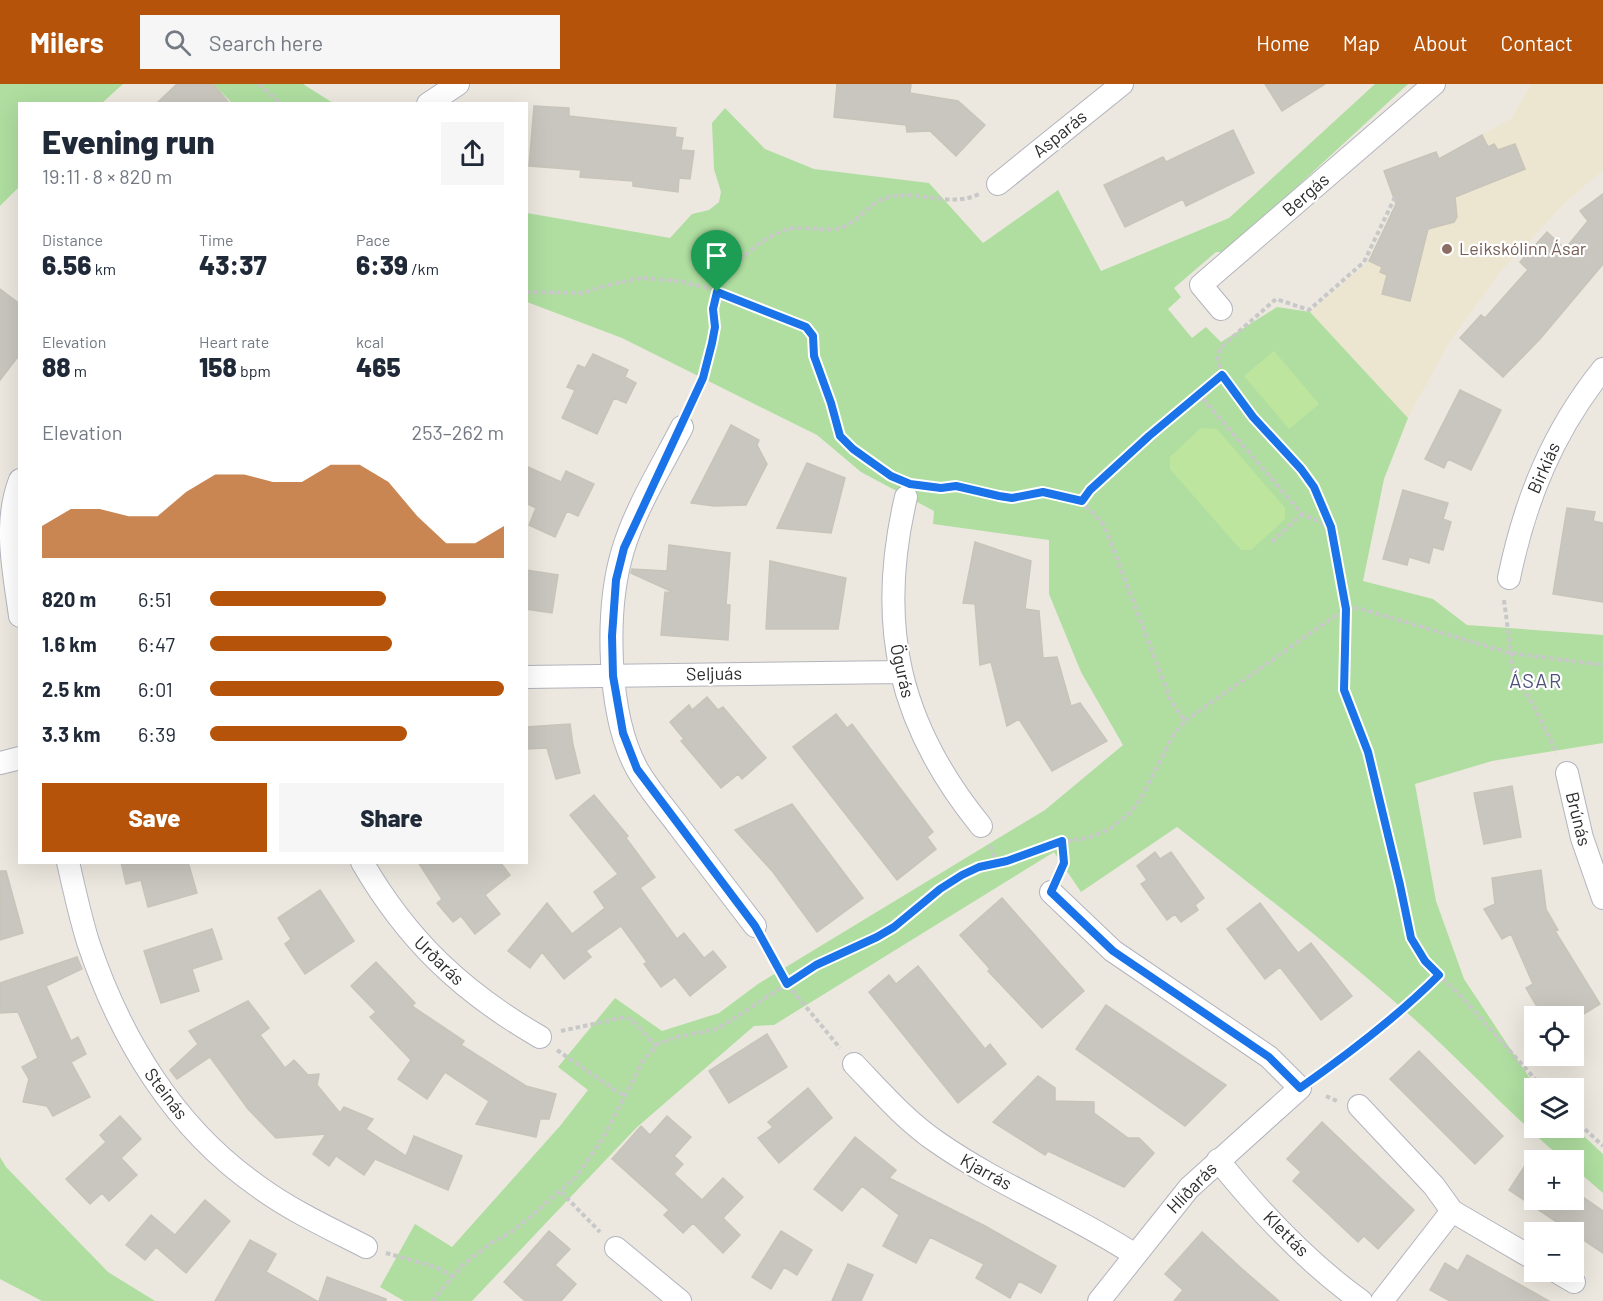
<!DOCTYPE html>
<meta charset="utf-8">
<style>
:root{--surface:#fff;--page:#f6f6f7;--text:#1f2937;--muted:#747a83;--accent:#b45309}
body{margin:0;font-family:Barlow,sans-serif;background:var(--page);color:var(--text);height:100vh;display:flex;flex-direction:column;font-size:22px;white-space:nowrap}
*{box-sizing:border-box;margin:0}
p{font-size:20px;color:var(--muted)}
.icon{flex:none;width:33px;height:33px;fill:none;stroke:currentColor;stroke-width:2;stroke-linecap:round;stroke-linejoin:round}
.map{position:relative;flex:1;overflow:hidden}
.panel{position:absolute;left:18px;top:18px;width:510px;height:762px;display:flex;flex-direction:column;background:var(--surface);border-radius:0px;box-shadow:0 6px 24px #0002}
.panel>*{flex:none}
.controls{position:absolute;left:1524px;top:922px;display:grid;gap:12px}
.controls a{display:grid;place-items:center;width:60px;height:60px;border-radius:0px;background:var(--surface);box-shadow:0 6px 24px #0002;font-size:30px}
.pin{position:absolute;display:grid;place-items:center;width:51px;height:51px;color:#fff;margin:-62px -26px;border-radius:50% 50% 50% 0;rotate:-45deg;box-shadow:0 0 6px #0007}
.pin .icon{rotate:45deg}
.round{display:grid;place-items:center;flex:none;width:63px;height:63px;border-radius:0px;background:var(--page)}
.head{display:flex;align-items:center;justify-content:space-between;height:102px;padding:0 24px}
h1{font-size:33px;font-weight:800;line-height:45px}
.stats{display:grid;grid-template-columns:repeat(3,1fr);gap:9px;height:102px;padding:6px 24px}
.stats div{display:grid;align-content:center}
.stats b{font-size:26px;font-weight:800}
.stats small{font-size:16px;font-weight:400}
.stats p{font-size:16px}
.chart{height:168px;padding:12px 24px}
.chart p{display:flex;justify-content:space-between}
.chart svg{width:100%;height:108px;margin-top:6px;fill:var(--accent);opacity:.7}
.cta{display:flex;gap:12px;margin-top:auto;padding:12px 24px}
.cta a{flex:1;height:69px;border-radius:0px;background:var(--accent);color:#fff;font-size:24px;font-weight:800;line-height:69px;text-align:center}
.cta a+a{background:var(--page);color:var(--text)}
ul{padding:0 24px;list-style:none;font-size:20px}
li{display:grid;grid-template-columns:96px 72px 1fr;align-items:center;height:45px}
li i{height:15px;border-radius:8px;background:var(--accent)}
header{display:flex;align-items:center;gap:36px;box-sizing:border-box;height:84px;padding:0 30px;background:var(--accent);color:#fff}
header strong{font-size:28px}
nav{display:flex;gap:33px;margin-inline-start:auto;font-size:21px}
.search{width:420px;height:54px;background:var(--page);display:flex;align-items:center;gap:15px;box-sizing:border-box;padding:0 21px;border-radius:0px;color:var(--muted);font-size:22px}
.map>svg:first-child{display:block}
.education{fill:#ece6d0}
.green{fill:#afdea0}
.pitch{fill:#bee59d}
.building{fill:#c8c6be;stroke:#c8c4b9;stroke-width:1.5}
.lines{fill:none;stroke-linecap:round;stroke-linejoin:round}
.minor-casing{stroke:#b3b4be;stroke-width:24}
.path{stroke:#c8c8c8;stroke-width:4;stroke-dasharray:4.5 3;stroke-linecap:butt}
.minor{stroke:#fff;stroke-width:22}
.route-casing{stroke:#fff;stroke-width:12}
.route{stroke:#1a73e8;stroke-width:8}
.education-dot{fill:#8d6e63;stroke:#fff;stroke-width:2}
.labels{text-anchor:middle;stroke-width:4.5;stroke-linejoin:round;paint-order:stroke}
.street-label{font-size:18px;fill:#2c2c2c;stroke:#fff}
.education-label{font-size:18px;fill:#785e54;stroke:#fff;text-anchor:start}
.neighbourhood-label{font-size:20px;letter-spacing:1.5px;fill:#4f5279;stroke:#fff}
</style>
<header>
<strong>Milers</strong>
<div class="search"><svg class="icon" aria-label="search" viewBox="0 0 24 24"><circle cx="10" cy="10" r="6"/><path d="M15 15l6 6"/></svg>Search here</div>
<nav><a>Home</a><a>Map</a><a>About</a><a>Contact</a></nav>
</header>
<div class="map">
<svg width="1603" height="1217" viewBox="0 0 1603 1217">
<rect width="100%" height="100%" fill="#ece8df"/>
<path class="education" d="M1531,0h72v86l-37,32 -65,69 -51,70 -42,77 -98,-106 59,-51 31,-65 -8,-4 -8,-21 52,-19 2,5 9,-3 64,-35z"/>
<path class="green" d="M0,0h123l-21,19 -82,1 -1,83 -19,19z
M213,0h90l30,19h-101z
M1375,0h33l-182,168h-10l-42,36 7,9 -13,12 24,29 14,-11 15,15 56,-35 33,5 98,106 -24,61 -21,102 70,18 34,26 136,10v108l-111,18 -77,23 21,117 28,78 73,110h-3v39l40,-1 29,27v39l-29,-25v-7h-9c-53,-45 -101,-97 -153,-144 -75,-67 -156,-128 -235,-190l-96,65 -27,-40 -280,173 -20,1 -118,102 -164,173h-68l-24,-14 35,-63 37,23 108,-121 28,-36 -30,-23 57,-69 47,33 57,-18 39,-29 287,-174 78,-65 -42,-73 -32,-78v-54l-116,-16 1,-13 -73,-39 -44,-37 -195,-97 -95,-36v-89l143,25 22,-24 17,-4 10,-8 2,-10 -7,-23 -2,-46 13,-15 40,41 49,20 115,14 54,60 75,-53 43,81 128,-53z
M0,1073l6,10 102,105 47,29h-113l-42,-22z"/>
<path class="pitch" d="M1274,267l45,53 -30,25 -45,-53z
M1201,344l16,1 68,79v11l-34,31h-10l-71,-81v-12z"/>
<path class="building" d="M177,0h36l17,20h-74z
M837,0h74l-1,9 48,8 27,24 -29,31 -26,-25 -23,1 -1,-7 -72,-8z
M1265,0h60l-43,27z
M534,22l35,2v8l107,12 -1,9 8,1 -2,12 13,1 -4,28 -11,-1 -1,14 -45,-6v-5l-53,-4 1,-7 -52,-4z
M1233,46l21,43 -68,33 -3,-7 -58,28 -21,-42 59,-28 3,5z
M1482,51l6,12 6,-3 4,6 17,-6 10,25 -70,28 2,20 -3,5 -26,7 -18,72 -28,-7 5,-19 -7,-3 2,-5 -13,-6 27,-57 -12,-33 52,-19 3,7z
M1603,110v70l-63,75 -37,38 -43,-39 21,-23 4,3 43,-48 -8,-8 27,-30 18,17 23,-28 -8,-10z
M0,205l20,15v50l-20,26z
M593,270l35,16 -3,7 11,6 -10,20 -12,-5 -17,36 -35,-16 13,-28 -8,-3 11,-22 7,3z
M1460,306l41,20 -30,60 -23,-11 -4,9 -19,-9z
M731,341l28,15 -2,5 10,19 -21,41 -32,1 -23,-3z
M807,379l38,15 -14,55 -54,-5z
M526,382l35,16 5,-11 28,13 -16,32 -11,-5 -12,26 -26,-12 7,-17 -10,-5z
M1403,406l45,13 -5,16 8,3 -8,28 -10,-3 -4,16 -20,-6 -2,8 -24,-6z
M1567,424l28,4 -2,9 10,2v79l-50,-8z
M975,458l56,19 -6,48 14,2 4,47 14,-1 14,49 9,-3 27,38 -55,30 -33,-52 -12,7 -16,-64 -11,3 -5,-61 -12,-1z
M669,461l61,8 -4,52h4l-2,35 -67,-5 4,-43 10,1 -44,-20 1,-4 35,2z
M770,477l76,17 -8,51h-72z
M526,486l32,5 -6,38 -26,-4z
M707,613l11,13 5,-3 43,51 -24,21 -4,-5 -17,14 -40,-47 3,-2 -14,-17 19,-17 3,5z
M836,630l11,14 5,-4 81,108 -6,5 9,12 -39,31 -104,-133z
M570,640l3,21 7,28 -24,6 -9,-31 -21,1v-22z
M1512,702l9,51 -37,7 -10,-51z
M594,711l34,41 -2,2 29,39 -15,11 37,51 7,-6 20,25 9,-7 13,16 -36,29 -15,-19 -14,10 -17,-23 3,-2 -26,-36 -35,25 5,6 -27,22 -22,-27 -12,16 -22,-17 39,-48 25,31 33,-26 -11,-16 24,-18 -48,-59z
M792,720l71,94 -46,34 -44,-60 -38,-42z
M1155,768l5,7 11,-7 33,46 -9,7 3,5 -17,12 -6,-8 -8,6 -26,-36 6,-4 -10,-14z
M121,778h67l9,31 -49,14 -7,-27 -15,4z
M418,778h82l10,13 -25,20 15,19 -25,20 -14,-18 -8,6 -16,-19 5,-4z
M1541,786l5,39 12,21 -3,1 45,73 -21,13h-36l-17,-29 7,-4 -22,-50 -9,5 -18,-30 11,-5 -3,-26z
M0,787h6l17,62 -23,7z
M320,806l34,51 -49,33 -20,-30 6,-5 -13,-21z
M1002,814l82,93 -42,37 -54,-57 2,-2 -30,-34z
M1260,819l38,50 13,-10 41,53 -31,24 -41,-53 -15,12 -38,-50z
M212,845l10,30 -30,10 7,22 -38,12 -17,-52z
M77,873l5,12 -36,17 25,55 7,-4 8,17 -15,8 19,35 -37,19 -6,-10 -24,-4 6,-23 -7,-12 16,-9 -20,-46 -18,1v-30z
M376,878l39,41 -3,3 52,35 -3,4 65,41 30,8 -7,25h-9l-4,18 -60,-13 13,-23 -44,-29 -18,27 -29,-20 13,-19 -41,-43 6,-5 -25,-26z
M918,882l67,83 5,-5 16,20 -48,39 -89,-111 20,-17 7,9z
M248,917l21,27 -9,7 25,33 9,-8 14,15 11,-1 -2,11 23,28 4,-6 29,12 -7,10 40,27 8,-20 48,20 -14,34 -73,-31 -11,16 -28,-19 -7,10 -16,-12 13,-20 -50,4 -28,-29 -38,-52 -33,22 -7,-9 28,-26 -9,-13z
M1106,921l120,80 -41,41 -109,-77z
M767,950l20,33 -58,36 -20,-32z
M1419,967l84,85 -28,28 -85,-85z
M1038,992l17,12v13l39,1v11l34,25h11l15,15 -30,34 -76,-36 -3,4 -52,-33z
M808,1004l24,30 -53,45 -21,-25 15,-11 -5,-5z
M120,1032l21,23 -20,19 16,17 -28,26 -7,-8 -12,11 -24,-25 40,-37 -6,-7z
M667,1032l24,21 -17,19 9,8 -9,10 28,26 21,-22 20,19 -20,21 17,17 -17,18 -30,-30 -10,10 -19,-18 5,-5 -57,-51 29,-33 9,9z
M1322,1038l92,88 -36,39 -14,-13 -6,6 -65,-61 8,-9 -14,-13z
M855,1053l41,33 -7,8 96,48 71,40 -15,27 -22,-12 -9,17 -34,-20 8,-14 -54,-27 -14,26 -33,-17 16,-31 -37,-29 -20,25 -28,-22z
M1534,1068v48h40v-9l29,20v42l-94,-63z
M205,1116l25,21 -44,52 -30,-26 -11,13 -19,-15 25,-30 24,20z
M549,1147l21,18 -15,16 21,19 -15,17h-36l-21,-19z
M781,1147l31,19 -15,25 -13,-8 -13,22 -19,-12z
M1202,1148l39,36 38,33h-105l9,-11 -18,-16z
M250,1156l26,14 -10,18 51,29h-102z
M1467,1171l50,28 32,18h-99l-20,-11 15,-27 13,8z
M848,1180l25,11 -12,26h-29z
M327,1193l59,22v2h-67z"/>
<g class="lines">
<g class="minor-casing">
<path id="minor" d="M428,20l30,-20
M998,100l124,-100
M1221,225l-20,-24 233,-201
M682,343c-20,39 -46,80 -59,123 -18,60 -16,164 14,219 12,21 29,40 43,59 25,33 50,65 75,98
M20,396c-17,44 -6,91 0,136
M906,413c-30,127 -8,227 75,329
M1509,494c16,-78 44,-147 94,-209
M526,593l375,-5
M0,679l20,-5
M1567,689l15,65 21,60
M68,778c6,27 12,54 20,80 32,96 86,186 171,245 33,24 70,41 107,60
M362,778c45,78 100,130 178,175
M1051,808l62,59 156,106 31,31 -111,100 -90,113
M854,980c26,27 52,57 83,78 63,44 134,71 198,113
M1359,1022l75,80 18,25 -70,90
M1218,1076c41,51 90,103 143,141
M1452,1127l82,48
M616,1164l64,53
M1557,1188l17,10"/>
</g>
<path class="path" d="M259,0l22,20
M1395,113l-31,65 -55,48 -33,-11 -56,49 -2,12 4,15 31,42 48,52 23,38 12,37 9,65 13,-1 152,45 93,12
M526,208l56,1 26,-8 33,-7 37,3 30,7 95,37 10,11 2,20 16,47 9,33 13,13 42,29
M1198,309l104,121 29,13
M691,323c9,-21 16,-42 21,-64 3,-12 0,-24 2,-36 6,-33 40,-66 71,-77 18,-6 37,3 55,-2 19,-6 29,-26 49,-31 29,-7 63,11 90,-3
M925,402c11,2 22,-1 33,1 17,2 32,9 49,10 11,1 22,-3 32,-5 28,-3 51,14 66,35l66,174 14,20 160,-112 -1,81 24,62 22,86 21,100 20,30 28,26 85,95
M1082,417l8,-11 59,-54 73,-61
M1272,458l30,-28
M1504,516l10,76 18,26 25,51
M990,762l7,17
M1060,788l3,-9 -1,-22
M765,861l22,39 53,64
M561,947l64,-14 7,3 24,26
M557,966l67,46
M1317,992l104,-83 18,-18
M1326,1012l13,6
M1574,1035l29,27
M561,1108l39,40
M386,1169l50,14 16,9
M432,1217l31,-36 28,-22 19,-10 19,-15 47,-41 27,-39 40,-77 15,-17 19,-7 36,-7 11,-5 92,-60 79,-38 45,-38 22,-14 17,-8 28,-6 42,-16 42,-8 20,-9 20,-16 9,-12 34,-66 11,-13"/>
<use href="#minor" class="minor"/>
</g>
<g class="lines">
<g class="route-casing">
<path id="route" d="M717,208l89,35 7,9 1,20 17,47 9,33 13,13 38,27 19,8 31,4 15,-2 43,10 13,2 31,-6 39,9 8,-11 59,-54 73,-61 31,42 48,52 13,18 17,40 15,82 -2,81 24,62 32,133 11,53 14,23 14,14c-40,40 -92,80 -139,113l-31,-31 -156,-106 -62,-59 13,-29 -2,-22 -55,20 -28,6 -17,8 -22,14 -46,38 -17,10 -61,28 -29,19 -32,-58 -118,-157 -14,-36 -10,-57 -1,-40 4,-56 8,-32 79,-170 9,-35 3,-16 -2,-18z"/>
</g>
<use href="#route" class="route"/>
</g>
<circle class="education-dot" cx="1447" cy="165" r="6"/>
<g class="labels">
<g class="street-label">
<text transform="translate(1060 50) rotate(-39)" y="6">Asparás</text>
<text transform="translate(1306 111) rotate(-41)" y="6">Bergás</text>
<text transform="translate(1544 384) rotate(-66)" y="6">Birkiás</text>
<text transform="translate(902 587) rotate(77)" y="6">Ögurás</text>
<text transform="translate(714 590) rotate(-1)" y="6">Seljuás</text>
<text transform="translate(1578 735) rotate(76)" y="6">Brúnás</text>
<text transform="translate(439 877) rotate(44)" y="6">Urðarás</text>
<text transform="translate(166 1010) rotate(53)" y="6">Steinás</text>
<text transform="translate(986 1088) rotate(29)" y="6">Kjarrás</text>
<text transform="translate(1192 1104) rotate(-46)" y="6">Hlíðarás</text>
<text transform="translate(1286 1150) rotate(45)" y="6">Klettás</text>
</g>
<g class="education-label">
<text x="1459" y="171">Leikskólinn Ásar</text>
</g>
<g class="neighbourhood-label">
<text x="1536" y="604">ÁSAR</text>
</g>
</g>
</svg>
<div class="controls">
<a><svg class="icon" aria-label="locate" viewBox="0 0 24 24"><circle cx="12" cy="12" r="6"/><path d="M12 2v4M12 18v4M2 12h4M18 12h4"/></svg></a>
<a><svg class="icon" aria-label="layers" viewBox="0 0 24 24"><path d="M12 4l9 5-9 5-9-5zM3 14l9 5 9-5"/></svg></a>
<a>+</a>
<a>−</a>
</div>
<div class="pin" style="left:717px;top:208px;background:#1e9e55"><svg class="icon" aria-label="arrive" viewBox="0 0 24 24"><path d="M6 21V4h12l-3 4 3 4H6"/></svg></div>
<section class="panel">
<div class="head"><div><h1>Evening run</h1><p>19:11 · 8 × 820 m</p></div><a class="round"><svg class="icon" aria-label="share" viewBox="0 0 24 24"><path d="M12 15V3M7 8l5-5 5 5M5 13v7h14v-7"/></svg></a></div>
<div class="stats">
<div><p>Distance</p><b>6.56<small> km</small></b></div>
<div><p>Time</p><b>43:37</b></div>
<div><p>Pace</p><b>6:39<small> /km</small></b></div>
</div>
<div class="stats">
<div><p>Elevation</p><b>88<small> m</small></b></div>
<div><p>Heart rate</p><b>158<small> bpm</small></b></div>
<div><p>kcal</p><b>465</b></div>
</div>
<div class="chart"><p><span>Elevation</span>253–262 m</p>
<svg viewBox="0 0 160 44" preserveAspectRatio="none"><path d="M0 44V31L10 24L20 24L30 27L40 27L50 17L60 10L70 10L80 13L90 13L100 6L110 6L120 13L130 27L140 38L150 38L160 31V44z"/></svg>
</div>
<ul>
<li><b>820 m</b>6:51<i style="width:60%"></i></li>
<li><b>1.6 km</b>6:47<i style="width:62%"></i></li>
<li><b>2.5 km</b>6:01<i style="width:100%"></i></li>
<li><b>3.3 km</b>6:39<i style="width:67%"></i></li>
</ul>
<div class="cta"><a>Save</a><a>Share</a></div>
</section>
</div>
